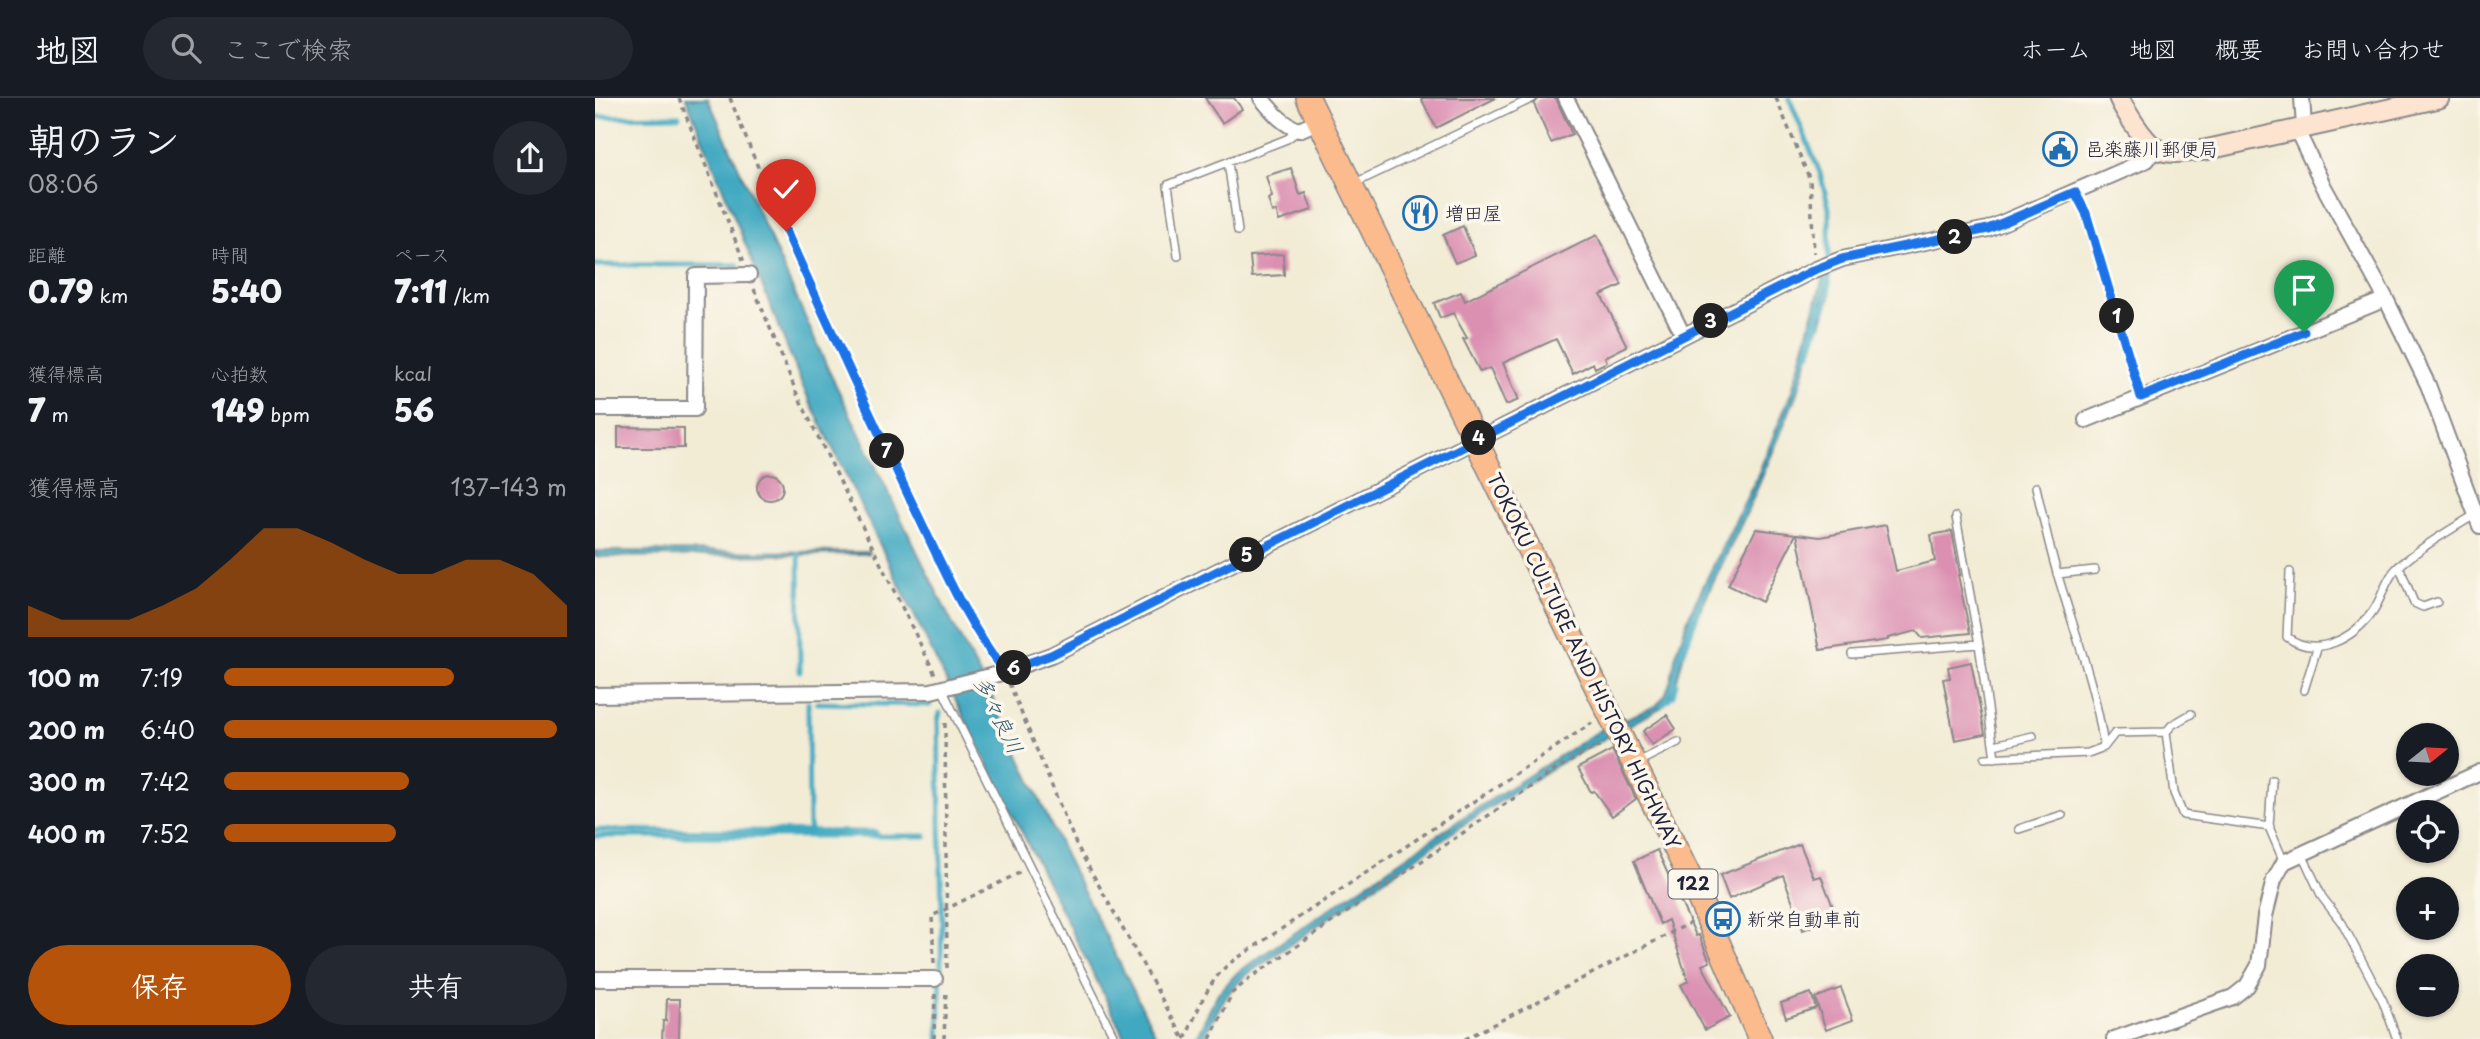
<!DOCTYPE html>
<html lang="ja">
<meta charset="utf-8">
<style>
:root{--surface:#171b24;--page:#242831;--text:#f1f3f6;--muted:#9ea1a6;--line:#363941;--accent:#b45309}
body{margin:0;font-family:"Playpen Sans","Klee One",sans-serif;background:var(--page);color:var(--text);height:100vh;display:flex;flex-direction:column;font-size:26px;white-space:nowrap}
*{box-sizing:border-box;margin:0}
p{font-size:23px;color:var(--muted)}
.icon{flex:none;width:38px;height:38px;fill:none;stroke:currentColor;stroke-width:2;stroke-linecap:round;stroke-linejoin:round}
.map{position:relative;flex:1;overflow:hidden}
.drawer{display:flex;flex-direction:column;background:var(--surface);width:595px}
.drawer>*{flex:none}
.needle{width:46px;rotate:72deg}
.fabs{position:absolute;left:1801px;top:625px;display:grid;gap:14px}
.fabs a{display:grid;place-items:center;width:63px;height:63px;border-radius:50%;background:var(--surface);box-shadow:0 2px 5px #0004;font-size:35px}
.pin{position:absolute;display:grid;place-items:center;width:60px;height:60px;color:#fff;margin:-72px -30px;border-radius:50% 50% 50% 0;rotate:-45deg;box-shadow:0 0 7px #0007}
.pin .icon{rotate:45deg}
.km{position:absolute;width:35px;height:35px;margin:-18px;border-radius:50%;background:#222;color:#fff;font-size:19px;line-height:35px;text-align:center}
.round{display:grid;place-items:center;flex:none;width:74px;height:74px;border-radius:37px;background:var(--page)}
.head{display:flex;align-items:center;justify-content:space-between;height:119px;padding:0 28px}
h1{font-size:38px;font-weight:800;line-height:52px}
.metrics{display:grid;grid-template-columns:repeat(3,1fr);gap:10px;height:119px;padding:7px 28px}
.metrics div{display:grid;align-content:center}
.metrics b{font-size:30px;font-weight:800}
.metrics small{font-size:19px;font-weight:400}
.metrics p{font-size:19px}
.chart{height:196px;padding:14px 28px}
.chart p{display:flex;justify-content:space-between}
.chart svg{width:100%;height:126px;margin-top:7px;fill:var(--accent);opacity:.7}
.button{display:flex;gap:14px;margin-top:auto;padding:14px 28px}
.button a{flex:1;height:80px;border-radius:42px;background:var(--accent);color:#fff;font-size:28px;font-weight:800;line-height:80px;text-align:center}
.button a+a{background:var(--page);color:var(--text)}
ul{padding:0 28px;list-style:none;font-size:23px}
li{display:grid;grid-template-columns:112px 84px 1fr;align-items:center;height:52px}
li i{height:18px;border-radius:9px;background:var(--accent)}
header{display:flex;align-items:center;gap:42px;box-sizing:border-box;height:98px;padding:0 35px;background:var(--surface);border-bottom:2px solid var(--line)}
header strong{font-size:33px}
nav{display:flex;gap:38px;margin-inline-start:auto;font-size:24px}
.search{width:490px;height:63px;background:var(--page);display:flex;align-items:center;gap:18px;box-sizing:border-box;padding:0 24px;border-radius:38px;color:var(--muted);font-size:26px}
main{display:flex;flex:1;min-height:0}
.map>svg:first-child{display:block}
.water{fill:#41a9c1;stroke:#32667e;stroke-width:2}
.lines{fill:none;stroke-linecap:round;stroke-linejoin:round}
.stream{stroke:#41a9c1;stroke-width:5}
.building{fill:#db8fb1}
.service-casing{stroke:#8a8788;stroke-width:10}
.minor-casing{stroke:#8a8788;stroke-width:18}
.secondary-casing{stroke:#8a8788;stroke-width:23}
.trunk-casing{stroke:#8a8788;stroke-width:26}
.path{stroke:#8a8788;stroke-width:3.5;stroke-dasharray:5 5;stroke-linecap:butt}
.service{stroke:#fff;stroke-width:7}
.minor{stroke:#fff;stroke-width:14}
.secondary{stroke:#fde4d1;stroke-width:19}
.trunk{stroke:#fbbb8d;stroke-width:23}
.route-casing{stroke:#fff;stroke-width:14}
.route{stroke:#1a73e8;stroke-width:9}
.labels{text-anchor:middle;stroke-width:7;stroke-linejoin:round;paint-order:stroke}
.shield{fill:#fbf7ec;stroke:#636270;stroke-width:2}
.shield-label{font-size:18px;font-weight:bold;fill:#22223b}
.poi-label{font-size:19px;fill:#22223b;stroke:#fbf7ec;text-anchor:start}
.street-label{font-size:19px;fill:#22223b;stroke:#fbf7ec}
.water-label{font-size:21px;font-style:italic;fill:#2e5871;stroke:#fbf7ec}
</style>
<header>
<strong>地図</strong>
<div class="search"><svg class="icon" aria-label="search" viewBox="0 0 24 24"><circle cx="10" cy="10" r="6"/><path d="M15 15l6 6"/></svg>ここで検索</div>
<nav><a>ホーム</a><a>地図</a><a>概要</a><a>お問い合わせ</a></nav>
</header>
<main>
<section class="drawer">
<div class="head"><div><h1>朝のラン</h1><p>08:06</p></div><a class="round"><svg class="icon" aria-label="share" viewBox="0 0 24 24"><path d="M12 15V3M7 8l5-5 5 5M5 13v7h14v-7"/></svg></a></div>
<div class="metrics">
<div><p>距離</p><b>0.79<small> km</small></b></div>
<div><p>時間</p><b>5:40</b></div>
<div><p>ペース</p><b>7:11<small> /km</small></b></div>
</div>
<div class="metrics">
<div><p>獲得標高</p><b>7<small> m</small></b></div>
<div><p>心拍数</p><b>149<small> bpm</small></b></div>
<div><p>kcal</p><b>56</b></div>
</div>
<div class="chart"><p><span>獲得標高</span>137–143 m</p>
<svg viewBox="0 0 160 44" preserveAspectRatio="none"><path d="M0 44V33L10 38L20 38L30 38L40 33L50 27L60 17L70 6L80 6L90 11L100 17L110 22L120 22L130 17L140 17L150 22L160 33V44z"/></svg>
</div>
<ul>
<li><b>100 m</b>7:19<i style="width:67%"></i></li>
<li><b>200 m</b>6:40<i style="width:97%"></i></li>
<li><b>300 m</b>7:42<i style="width:54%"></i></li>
<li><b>400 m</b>7:52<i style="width:50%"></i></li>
</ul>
<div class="button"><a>保存</a><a>共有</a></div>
</section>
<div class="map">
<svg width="1885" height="941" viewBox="0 0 1885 941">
<rect width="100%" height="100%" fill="#fbf7ec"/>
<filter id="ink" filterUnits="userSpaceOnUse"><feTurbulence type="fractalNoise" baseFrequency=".0143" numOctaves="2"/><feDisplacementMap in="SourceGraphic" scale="14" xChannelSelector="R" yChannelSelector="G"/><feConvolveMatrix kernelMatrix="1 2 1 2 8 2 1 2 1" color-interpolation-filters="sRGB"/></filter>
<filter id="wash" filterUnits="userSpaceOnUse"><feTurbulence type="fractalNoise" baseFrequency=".00686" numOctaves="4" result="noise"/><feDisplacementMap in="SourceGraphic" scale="28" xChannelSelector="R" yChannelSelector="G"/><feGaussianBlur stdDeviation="1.57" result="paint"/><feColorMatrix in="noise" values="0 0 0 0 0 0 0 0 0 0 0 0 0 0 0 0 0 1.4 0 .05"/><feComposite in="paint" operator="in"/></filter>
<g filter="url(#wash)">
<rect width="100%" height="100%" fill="#f2ecd5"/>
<path class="water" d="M91,0h22l120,271 123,252 42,78 73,158 92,182h-32l-167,-332 -155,-318z
M1236,173l-8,32 4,2 -6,20h-4l-17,60 -20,50 -32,75 -58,121 -15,56 -13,20 -102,56 -94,60 -217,150c-25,20 -31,37 -46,66h-8l23,-46 20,-21 227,-156 139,-88 52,-22 9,-11 6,-15 5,-26 14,-41 66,-134 36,-88 32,-118z
M0,453l274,1 -1,2 -273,3z"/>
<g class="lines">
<path class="stream" d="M1194,0l31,75 9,35v55
M0,19l84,-1
M0,167h143
M1229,213l5,-15v-23
M1214,256l11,-34
M204,456l1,118
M1088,556l16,-44
M213,605l1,123 2,5
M222,605l113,2
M1068,606l10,-9 3,-12
M0,732l281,2v4
M0,738h331
M344,941l3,-118 -4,-201 2,-7"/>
</g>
<g id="blocks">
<path class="building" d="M610,0h29l8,11 -20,14z
M826,0h75l-60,30z
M944,0h17l16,36 -21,9 -17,-39z
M696,70l9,27 6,-2 6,17 -33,11 -3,-10 -4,1 -4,-13 4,-2 -6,-21z
M868,128l12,29 -20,8 -12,-28z
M1002,137l25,50 -21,10 26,51 -22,11 2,5 -12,6 -2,-5 -20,11 -17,-35 -53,24 16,37 -13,5 -16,-37 -10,4 -17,-33 4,-1 -14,-25 -13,5 -6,-15 27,-11 4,9z
M688,156l1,21 -32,2 -2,-21z
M23,329l66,1v20h-66z
M162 389a13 13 0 1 1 26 0a13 13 0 1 1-26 0Z
M1291,427l10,46 39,-10 -4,-26 21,-4 8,44h-2l12,58 -48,5 -6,-7 -28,7v2l-68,10 -23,-116 23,3z
M1161,431l40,5 -34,68 -34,-17z
M1376,564l14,72 -30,6 -12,-61 7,-1 -2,-11z
M1072,617l9,14 -24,16 -9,-14z
M1017,652l24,49 -24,17 -18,-25 -3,1 -13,-24z
M1205,746l14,34 7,-2 16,41 -34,13 -20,-55 -54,24 -9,-24z
M1062,752l36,79 3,7 3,-1 11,27 -8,3 28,52 -25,13 -24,-45 7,-4 -20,-61 -8,4 -26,-63z
M1246,890l12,32 -27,10 -11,-32z
M1216,895l5,15 -30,10 -5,-15z
M72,901h13l-1,40h-17l1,-18h3z"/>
</g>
</g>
<g filter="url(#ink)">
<use href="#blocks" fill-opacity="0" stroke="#8a8788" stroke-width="2"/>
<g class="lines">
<g class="service-casing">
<path id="service" d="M633,64l10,69
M758,86l180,-86
M1480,94l11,21 55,184
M583,158l-10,-71 119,-46 11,-8
M1441,389c7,30 13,60 22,89 17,57 38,112 46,171
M1361,419l23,127 16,114
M1804,468l15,37 9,4 14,-5
M1695,474l-3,65c30,22 67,1 86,-26 9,-13 13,-32 23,-42 23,-21 54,-39 80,-55
M1462,476l38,-4
M1257,556l127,-10
M347,591l173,350
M1709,592l13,-42
M1571,634l6,-7 19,-11
M1399,647l39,-9
M1390,660l103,-5 16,-6 11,-14 51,-1 8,61 9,22 87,12
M1043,664l40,-20
M1677,682l-3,47 15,35
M1424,731l43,-14
M1707,756l20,43 20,26 41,78 14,38"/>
</g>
<g class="minor-casing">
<path id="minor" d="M666,0c11,13 21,26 38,32l21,-9
M971,0l117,237
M1707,0l2,28
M1701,30l28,59 62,112 42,86 52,141
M0,311h100l1,-133 53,-1
M1491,322l300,-121
M0,597l336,-4 67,-17 53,-19 763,-385 28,-11 146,-30 159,-69 9,-12
M0,881h340
M1519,941l119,-42 14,-11 12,-21 6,-49 9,-36 10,-18 196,-90"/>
</g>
<g class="secondary-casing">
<path id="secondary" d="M1524,0c6,13 24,42 36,50 13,8 36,3 50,2l234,-52"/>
</g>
<g class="trunk-casing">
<path id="trunk" d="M713,0l383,782 69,159"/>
</g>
<path class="path" d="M84,0l65,164
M135,0c47,120 102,238 158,354 33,70 65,141 107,207
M1181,0l34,82 4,73
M159,191l43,105 138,280
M414,585l67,161 108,195
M350,625l2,247
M339,865l-2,-47 89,-44
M339,941l1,-47
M349,941l2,-50
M590,941c12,-26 22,-57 45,-76l362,-240
M615,941l22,-46 18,-15 311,-212 41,-22
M870,941l225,-116"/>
<use href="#service" class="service"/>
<use href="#minor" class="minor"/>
<use href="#secondary" class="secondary"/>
<use href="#trunk" class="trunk"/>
</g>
</g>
<g class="lines" filter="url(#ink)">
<g class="route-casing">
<path id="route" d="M191,133c41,91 83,182 126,272 28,57 53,119 93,168l46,-16 763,-385 28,-11 146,-30 87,-37 11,21 55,184 163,-65"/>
</g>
<use href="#route" class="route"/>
</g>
<defs>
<g id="civic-ring" transform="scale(1.75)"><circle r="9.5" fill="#fbf7ec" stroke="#1f6fb2" stroke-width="1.5"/><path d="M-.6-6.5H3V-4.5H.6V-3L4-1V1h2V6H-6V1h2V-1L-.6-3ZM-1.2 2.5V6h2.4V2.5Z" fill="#1f6fb2"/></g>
<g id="restaurant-ring" transform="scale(1.75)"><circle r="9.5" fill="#fbf7ec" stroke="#1f6fb2" stroke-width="1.5"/><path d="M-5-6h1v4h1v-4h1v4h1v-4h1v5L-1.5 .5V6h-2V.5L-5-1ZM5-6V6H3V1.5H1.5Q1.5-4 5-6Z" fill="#1f6fb2"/></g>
<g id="bus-ring" transform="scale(1.75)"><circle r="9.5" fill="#fbf7ec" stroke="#1f6fb2" stroke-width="1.5"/><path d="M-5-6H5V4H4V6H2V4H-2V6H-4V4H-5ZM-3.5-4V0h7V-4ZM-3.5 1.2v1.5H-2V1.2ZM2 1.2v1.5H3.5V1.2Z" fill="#1f6fb2"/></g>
</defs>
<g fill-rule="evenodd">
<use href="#civic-ring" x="1465" y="51"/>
<use href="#restaurant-ring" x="825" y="115"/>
<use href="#bus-ring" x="1128" y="821"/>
</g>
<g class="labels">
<rect class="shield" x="1073.5" y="771.5" width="49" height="29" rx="5"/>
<g class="shield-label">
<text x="1098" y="792">122</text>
</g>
<g class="poi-label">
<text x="1490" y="58">邑楽藤川郵便局</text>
<text x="850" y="122">増田屋</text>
<text x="1152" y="828">新栄自動車前</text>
</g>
<g class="street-label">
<text transform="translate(989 563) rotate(64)" y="7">TOKOKU CULTURE AND HISTORY HIGHWAY</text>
</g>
<g class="water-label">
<text transform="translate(403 617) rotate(64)" y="7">多々良川</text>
</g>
</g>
</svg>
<div class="fabs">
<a><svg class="needle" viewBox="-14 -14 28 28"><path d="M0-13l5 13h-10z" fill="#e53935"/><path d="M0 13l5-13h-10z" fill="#9ea1a6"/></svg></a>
<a><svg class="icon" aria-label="locate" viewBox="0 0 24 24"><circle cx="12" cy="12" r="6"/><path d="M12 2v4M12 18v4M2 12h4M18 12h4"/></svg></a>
<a>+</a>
<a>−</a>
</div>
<div class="pin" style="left:1709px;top:234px;background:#1e9e55"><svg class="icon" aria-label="arrive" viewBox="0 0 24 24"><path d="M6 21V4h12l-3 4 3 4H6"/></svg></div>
<div class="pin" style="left:191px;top:133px;background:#d93025"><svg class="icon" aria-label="check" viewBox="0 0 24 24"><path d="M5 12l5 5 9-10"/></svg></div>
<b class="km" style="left:1522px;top:218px">1</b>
<b class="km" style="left:1360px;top:139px">2</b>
<b class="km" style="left:1116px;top:223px">3</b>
<b class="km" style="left:884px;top:340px">4</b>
<b class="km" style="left:652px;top:457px">5</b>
<b class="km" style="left:419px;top:570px">6</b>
<b class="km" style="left:292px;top:353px">7</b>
</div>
</main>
